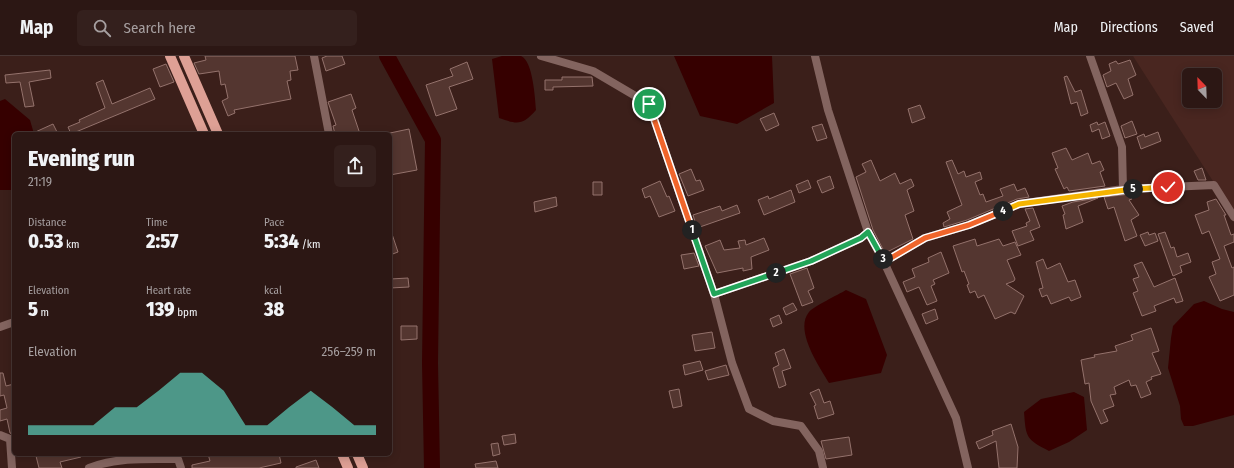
<!DOCTYPE html>
<meta charset="utf-8">
<style>
:root{--surface:#2c1714;--page:#34201d;--text:#f1f3f6;--muted:#a69fa0;--line:#483634;--accent:#5cceba}
body{margin:0;font-family:"Fira Sans Condensed",sans-serif;background:var(--page);color:var(--text);height:100vh;display:flex;flex-direction:column;font-size:15px;white-space:nowrap}
*{box-sizing:border-box;margin:0}
p{font-size:13px;color:var(--muted)}
.icon{flex:none;width:22px;height:22px;fill:none;stroke:currentColor;stroke-width:2;stroke-linecap:round;stroke-linejoin:round}
.map{position:relative;flex:1;overflow:hidden}
.panel{position:absolute;left:12px;top:76px;width:380px;height:324px;display:flex;flex-direction:column;background:var(--surface);border-radius:6px;box-shadow:0 2px 10px #0003,0 0 0 1px var(--line)}
.panel>*{flex:none}
.needle{width:26px;rotate:337deg}
.buttons{position:absolute;left:1182px;top:12px;display:grid;gap:8px}
.buttons a{display:grid;place-items:center;width:40px;height:40px;border-radius:6px;background:var(--surface);box-shadow:0 2px 10px #0003,0 0 0 1px var(--line);font-size:20px}
.pin{position:absolute;display:grid;place-items:center;width:34px;height:34px;color:#fff;margin:-17px;border:2px solid #fff;border-radius:50%;box-shadow:0 1px 4px #0007}
.km{position:absolute;width:20px;height:20px;margin:-10px;border-radius:50%;background:#222;color:#fff;font-size:11px;line-height:20px;text-align:center}
.round{display:grid;place-items:center;flex:none;width:42px;height:42px;border-radius:6px;background:var(--page)}
.summary{display:flex;align-items:center;justify-content:space-between;height:68px;padding:0 16px}
h1{font-size:22px;font-weight:800;line-height:30px}
.stats{display:grid;grid-template-columns:repeat(3,1fr);gap:6px;height:68px;padding:4px 16px}
.stats div{display:grid;align-content:center}
.stats b{font-size:20px;font-weight:800}
.stats small{font-size:11px;font-weight:400}
.stats p{font-size:11px}
.chart{height:112px;padding:8px 16px}
.chart p{display:flex;justify-content:space-between}
.chart svg{width:100%;height:72px;margin-top:4px;fill:var(--accent);opacity:.7}
header{display:flex;align-items:center;gap:24px;box-sizing:border-box;height:56px;padding:0 20px;background:var(--surface);border-bottom:1px solid var(--line)}
header strong{font-size:19px}
nav{display:flex;gap:22px;margin-inline-start:auto;font-size:14px}
.search{width:280px;height:36px;background:var(--page);display:flex;align-items:center;gap:10px;box-sizing:border-box;padding:0 14px;border-radius:6px;color:var(--muted);font-size:15px}
.map>svg:first-child{display:block}
.built{fill:#492620;fill-rule:evenodd}
.water{fill:#360000}
.lines{fill:none;stroke-linecap:round;stroke-linejoin:round}
.river{stroke:#360000;stroke-width:16}
.building{fill:#543630;stroke:#94726c}
.minor{stroke:#83645f;stroke-width:8}
.primary{stroke:#dea095;stroke-width:10}
.split-1-casing{stroke:#fff;stroke-width:8}
.split-2-casing{stroke:#fff;stroke-width:8}
.split-3-casing{stroke:#fff;stroke-width:8}
.split-4-casing{stroke:#fff;stroke-width:8}
.split-5-casing{stroke:#fff;stroke-width:8}
.split-6-casing{stroke:#fff;stroke-width:8}
.split-1{stroke:#f0652b;stroke-width:5}
.split-2{stroke:#22a559;stroke-width:5}
.split-3{stroke:#22a559;stroke-width:5}
.split-4{stroke:#f0652b;stroke-width:5}
.split-5{stroke:#f5b400;stroke-width:5}
.split-6{stroke:#f5b400;stroke-width:5}
</style>
<header>
<strong>Map</strong>
<div class="search"><svg class="icon" aria-label="search" viewBox="0 0 24 24"><circle cx="10" cy="10" r="6"/><path d="M15 15l6 6"/></svg>Search here</div>
<nav><a>Map</a><a>Directions</a><a>Saved</a></nav>
</header>
<div class="map">
<svg width="1234" height="412" viewBox="0 0 1234 412">
<rect width="100%" height="100%" fill="#3b1f1a"/>
<path class="built" d="M1133,0h101v158zM1189,19h26v26h-26z"/>
<path class="water" d="M502,0c6,0 14,0 19,0 12,5 14,42 15,54 -14,16 -19,14 -37,8l-7,-59z
M674,0h98l2,47 -37,21 -37,-8z
M5,43l25,21 4,14h-20v56h-14v-89z
M846,234l20,9 21,56 -6,18 -52,10c-10,-17 -35,-53 -20,-71 5,-6 29,-17 37,-22z
M1204,245l18,8 12,3v103l-41,11h-9l-3,-7 -1,-13 -12,-38 3,-30 2,-12 21,-22z
M1074,336l10,5 3,33 -18,12 -20,9c-23,-12 -23,-13 -25,-39l17,-13z"/>
<g class="lines">
<path class="river" d="M387,0l46,84 -3,223 2,105"/>
</g>
<path class="building" d="M205,0h90l3,14 -8,1 1,9 -4,1 4,18 -57,11 1,3 -7,3 -6,-15 6,-3 -3,-14 -4,1 -2,-14 -20,3 -5,-11 12,-3z
M327,0h15l3,8 -19,7 -4,-13z
M1130,4l6,15 -8,4 5,16 -9,4 -8,-16 -9,4 -4,-12 8,-4 -2,-7 7,-3 2,3z
M467,6l6,17 -24,8 8,22 -21,7 -10,-31 27,-9 -3,-7z
M166,8l8,18 -14,5 -7,-18z
M50,14l1,8 -22,4 5,24 -9,1 -5,-25 -14,1 -1,-8z
M1067,20l8,16 6,-2 7,23 -7,3 -4,-14 -6,2 -7,-27z
M562,21h30l1,9 -40,1v3h-8v-10h17z
M103,24l9,24 38,-16 5,11 -84,35 -3,-7 12,-5 -1,-2 26,-12 -9,-25z
M351,38l5,14 -4,2 8,24h-25l-2,-8 3,-1 -8,-23z
M920,49l5,13 -13,5 -4,-14z
M774,57l5,12 -13,6 -6,-12z
M1132,65l5,13 -12,4 -4,-12z
M1097,66l1,3 7,-3 5,14 -8,3 -3,-10 -7,3 -2,-7z
M53,68l5,10h-27z
M822,68l5,14 -10,3 -5,-14z
M409,73l8,41 -27,5v-42z
M1158,76l3,9 -20,8 -4,-12 7,-3 1,3z
M1066,92l6,12 16,-7 4,11 8,-3 4,9 -4,2 5,14 -36,5 -2,-4 -3,2 -9,-20 3,-1 -6,-15z
M871,104l9,21 15,-8 5,11 11,-5 3,7 -7,4 7,21 -9,4 8,24 -28,14 -12,-23 -17,-53 10,-5 -4,-8z
M952,104l6,14 6,-3 2,6 14,-5 2,7 -7,3 5,13 3,-1 3,8 17,-6 -3,-7 14,-5 3,7 8,-3 4,9 -12,2 -50,21 -23,7 -1,-4 7,-4 -3,-7 15,-7 -16,-43z
M1202,112l4,12h-8l-4,-9z
M691,113l5,12 4,-1 4,10 -16,6 -9,-22z
M830,120l4,12 -12,5 -5,-12z
M808,124l3,8 -12,5 -3,-8z
M660,125l7,16 2,-1 6,15 -16,6 -9,-21 -5,2 -3,-9z
M593,126h9v13h-9z
M791,134l4,12 -31,13 -6,-15 10,-4 1,3z
M1130,138l2,5 -3,1 10,15 -8,5 6,16 -12,5 -11,-34 -6,2 -4,-12z
M556,141l1,9 -22,6 -1,-10z
M1098,142l-20,8 5,16 -17,7 -3,-14 2,-1 -3,-8 11,-4z
M1216,143l10,16h-2l7,20 3,-1v8l-10,4 8,22 2,-1v28l-14,6 -11,-24 7,-3 -4,-12 8,-3 -11,-28 -7,3 -7,-19 14,-5 -2,-8z
M737,149l3,8 -43,15 -4,-13 27,-9 2,5z
M1033,152l7,19 -10,4 4,9 -16,6 -6,-15 15,-5 -1,-3 4,-2 -5,-12z
M391,175l7,21 -8,3v-23z
M1148,176l1,3 6,-2 3,8 -13,5 -5,-11z
M1165,176l6,16 3,-1 3,10 11,-4 3,9 -11,4 2,6 -9,4 -15,-42z
M764,182l5,12 -18,7 1,12 -9,2v-3l-26,5 -12,-27 15,-6 4,10 16,-2 -2,-7 7,-1 1,5z
M975,183l2,7 22,-7 4,7 12,-4 6,13 -14,5 8,19 -1,2 -8,3 18,12 -9,18 -4,-2 -16,7 -11,-24 -6,3 -3,-7 -5,2 -3,-8 2,-1 -5,-13 -2,1 -9,-26z
M941,196l8,21 -16,7 2,4 -4,2 6,15 -10,4 -8,-18 -12,5 -4,-10 12,-5 -3,-8 17,-7 -1,-4z
M694,197l5,13 -15,3 -3,-14z
M1043,203l4,10 13,-6 8,19 7,-2 6,17 -10,4 -2,-4 -18,7 -4,-9 -5,2 -3,-8 4,-1 -7,-26z
M1142,206l12,25 21,-9 8,23 -7,2 -2,-5 -20,8 2,5 -14,5 -9,-23 5,-2 -5,-12 6,-2 -5,-12z
M807,212l7,20 -6,3 5,11 -11,4 -12,-32z
M408,222l1,9 -19,1v-9z
M793,247l4,7 -11,5 -3,-7z
M935,253l3,10 -12,5 -4,-10z
M779,259l3,8 -9,4 -3,-8z
M401,270h16v13l-16,1z
M1151,272l8,23 -7,2 9,21 -10,3 1,2 -6,3 5,12 -10,4 -5,-13 -5,1 -2,-6 -15,7 2,7 -6,1 4,11 -11,4 5,11 -7,3 -10,-23 -2,-18 -4,1 -4,-24 14,-3 -1,-2 23,-4 -2,-5 18,-6 -2,-5z
M712,276l3,16 -20,3 -3,-16z
M784,293l7,19 -9,3 4,14 -7,3 -6,-20 6,-3 -4,-12z
M700,305l3,9 -18,5 -2,-10z
M726,309l3,10 -21,5 -3,-9z
M0,317h3l3,13 8,-2v51l-4,-2 -3,-14 -7,2v-11l7,-2 -3,-13 -4,1z
M679,333l3,17 -9,2 -4,-17z
M819,333l5,14 6,-2 4,13 -16,5 -4,-13 2,-1 -6,-12z
M1011,368l7,23 -1,21h-18l-3,-27 -17,8 -3,-7 17,-7 -1,-4z
M515,378l1,9 -12,2 -2,-9z
M849,381l3,18 -26,4 -5,-18z
M498,387l2,11 -7,2 -2,-12z
M43,398h38v3l-21,5 2,6h-23l-3,-12z
M208,398h71l2,9 -22,5h-67v-3l18,-4z
M316,404l3,8h-23v-1z
M496,405l2,7h-22l-1,-4z"/>
<g class="lines">
<path class="minor" d="M314,0l15,78
M541,0l52,15 56,33 65,190 18,69 17,46 24,12 28,5 18,25 4,17
M815,0l13,54 40,122 16,30 72,156 12,50
M1090,0l32,91 1,42
M884,206l41,-24 44,-13 50,-21 104,-15 91,-4 20,32
M714,238l97,-33 50,-23 7,-6
M0,271l14,-5
M0,379l10,4 2,29
M89,412c28,-11 60,-9 89,-9l3,9"/>
<path class="primary" d="M170,0l34,78
M184,0l34,78
M342,398l6,14
M357,398l6,14"/>
</g>
<g class="lines">
<g class="split-1-casing">
<path id="split-1" d="M649,48l43,126"/>
</g>
<g class="split-2-casing">
<path id="split-2" d="M692,174l22,64 62,-21"/>
</g>
<g class="split-3-casing">
<path id="split-3" d="M776,217l35,-12 50,-23 7,-6 15,27"/>
</g>
<g class="split-4-casing">
<path id="split-4" d="M883,203l1,3 41,-24 44,-13 34,-14"/>
</g>
<g class="split-5-casing">
<path id="split-5" d="M1003,155l16,-7 114,-15"/>
</g>
<g class="split-6-casing">
<path id="split-6" d="M1133,133l35,-2"/>
</g>
<use href="#split-1" class="split-1"/>
<use href="#split-2" class="split-2"/>
<use href="#split-3" class="split-3"/>
<use href="#split-4" class="split-4"/>
<use href="#split-5" class="split-5"/>
<use href="#split-6" class="split-6"/>
</g>
</svg>
<div class="buttons">
<a><svg class="needle" viewBox="-14 -14 28 28"><path d="M0-13l5 13h-10z" fill="#e53935"/><path d="M0 13l5-13h-10z" fill="#a69fa0"/></svg></a>
</div>
<div class="pin" style="left:649px;top:48px;background:#1e9e55"><svg class="icon" aria-label="arrive" viewBox="0 0 24 24"><path d="M6 21V4h12l-3 4 3 4H6"/></svg></div>
<div class="pin" style="left:1168px;top:131px;background:#d93025"><svg class="icon" aria-label="check" viewBox="0 0 24 24"><path d="M5 12l5 5 9-10"/></svg></div>
<b class="km" style="left:692px;top:174px">1</b>
<b class="km" style="left:776px;top:217px">2</b>
<b class="km" style="left:883px;top:203px">3</b>
<b class="km" style="left:1003px;top:155px">4</b>
<b class="km" style="left:1133px;top:133px">5</b>
<section class="panel">
<div class="summary"><div><h1>Evening run</h1><p>21:19</p></div><a class="round"><svg class="icon" aria-label="share" viewBox="0 0 24 24"><path d="M12 15V3M7 8l5-5 5 5M5 13v7h14v-7"/></svg></a></div>
<div class="stats">
<div><p>Distance</p><b>0.53<small> km</small></b></div>
<div><p>Time</p><b>2:57</b></div>
<div><p>Pace</p><b>5:34<small> /km</small></b></div>
</div>
<div class="stats">
<div><p>Elevation</p><b>5<small> m</small></b></div>
<div><p>Heart rate</p><b>139<small> bpm</small></b></div>
<div><p>kcal</p><b>38</b></div>
</div>
<div class="chart"><p><span>Elevation</span>256–259 m</p>
<svg viewBox="0 0 160 44" preserveAspectRatio="none"><path d="M0 44V38L10 38L20 38L30 38L40 27L50 27L60 17L70 6L80 6L90 17L100 38L110 38L120 27L130 17L140 27L150 38L160 38V44z"/></svg>
</div>
</section>
</div>
